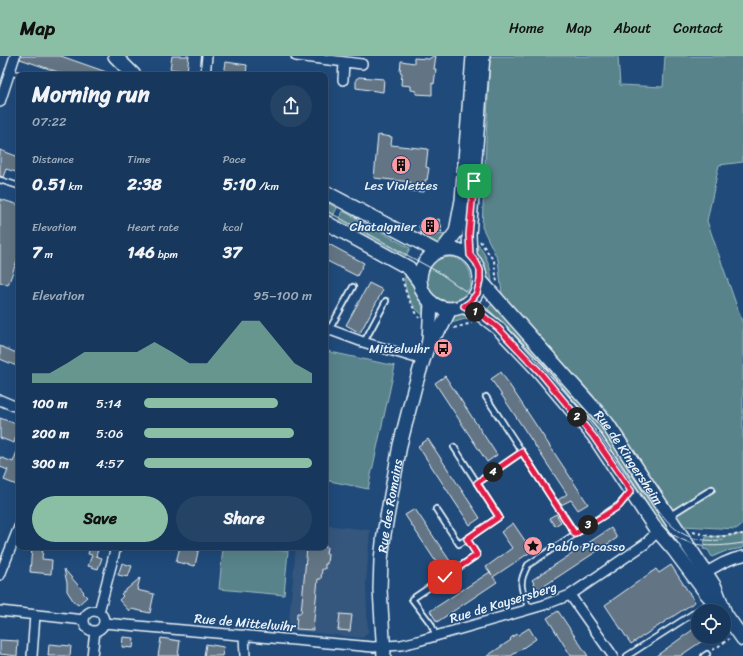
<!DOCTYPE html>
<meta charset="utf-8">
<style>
:root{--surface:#17385c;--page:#244365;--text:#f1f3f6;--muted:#9eacbb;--line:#365272;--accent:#8abfa5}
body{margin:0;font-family:Sriracha,sans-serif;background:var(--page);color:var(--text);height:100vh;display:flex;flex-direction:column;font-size:15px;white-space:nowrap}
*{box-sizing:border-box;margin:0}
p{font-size:13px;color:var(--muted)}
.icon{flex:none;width:22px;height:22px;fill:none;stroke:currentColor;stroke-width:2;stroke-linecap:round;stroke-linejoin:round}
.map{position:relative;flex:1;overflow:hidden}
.details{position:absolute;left:16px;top:16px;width:312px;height:478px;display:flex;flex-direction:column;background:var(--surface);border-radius:8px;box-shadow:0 4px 16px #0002,0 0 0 1px var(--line)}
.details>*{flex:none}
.buttons{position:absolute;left:691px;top:548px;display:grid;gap:8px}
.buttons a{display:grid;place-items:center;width:40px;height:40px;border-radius:50%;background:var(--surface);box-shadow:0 4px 16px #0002,0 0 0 1px var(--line);font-size:20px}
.pin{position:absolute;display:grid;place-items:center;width:34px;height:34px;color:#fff;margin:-17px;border-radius:8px;box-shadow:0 2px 6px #0006}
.km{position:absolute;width:20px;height:20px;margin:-10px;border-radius:50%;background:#222;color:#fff;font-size:11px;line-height:20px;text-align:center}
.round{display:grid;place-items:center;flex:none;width:42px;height:42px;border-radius:21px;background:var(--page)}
.headline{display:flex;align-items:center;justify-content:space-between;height:68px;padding:0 16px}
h1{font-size:22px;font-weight:800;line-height:30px}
.stats{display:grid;grid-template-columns:repeat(3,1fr);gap:6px;height:68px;padding:4px 16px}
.stats div{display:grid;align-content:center}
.stats b{font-size:17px;font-weight:800}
.stats small{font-size:11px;font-weight:400}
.stats p{font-size:11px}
.chart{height:112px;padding:8px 16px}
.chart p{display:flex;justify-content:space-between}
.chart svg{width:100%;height:72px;margin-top:4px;fill:var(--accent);opacity:.7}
.cta{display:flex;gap:8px;margin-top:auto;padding:8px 16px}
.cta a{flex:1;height:46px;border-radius:24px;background:var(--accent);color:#111;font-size:16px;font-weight:800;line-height:46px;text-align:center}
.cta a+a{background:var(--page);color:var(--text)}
ul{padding:0 16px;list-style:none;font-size:13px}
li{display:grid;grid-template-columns:64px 48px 1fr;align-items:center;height:30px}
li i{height:10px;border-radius:5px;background:var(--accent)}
header{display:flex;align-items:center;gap:24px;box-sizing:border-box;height:56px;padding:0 20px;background:var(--accent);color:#111}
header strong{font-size:19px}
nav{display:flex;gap:22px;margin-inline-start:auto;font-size:14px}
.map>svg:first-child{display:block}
.built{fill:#34577d}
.green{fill:#58838a;stroke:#a0bac1}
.building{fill:#647484;stroke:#e8f1f8}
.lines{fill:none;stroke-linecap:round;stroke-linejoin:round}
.service-casing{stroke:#e8f1f8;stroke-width:8}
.minor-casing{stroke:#e8f1f8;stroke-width:12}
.secondary-casing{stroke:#e8f1f8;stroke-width:16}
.path{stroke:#e8f1f8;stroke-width:2;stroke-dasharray:3 3;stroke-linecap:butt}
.service{stroke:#1f4a7a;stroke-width:4.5}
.minor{stroke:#1f4a7a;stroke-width:9}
.secondary{stroke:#1f4a7a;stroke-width:13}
.tram{stroke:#e8f1f8;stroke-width:1}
.route-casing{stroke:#fff;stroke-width:8}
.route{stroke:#e11d48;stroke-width:5}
.labels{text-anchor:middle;stroke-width:3;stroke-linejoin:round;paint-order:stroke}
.poi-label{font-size:13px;fill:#e8f1f8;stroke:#1f4a7a;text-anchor:end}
.street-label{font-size:13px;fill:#e8f1f8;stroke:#1f4a7a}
</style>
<header>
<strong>Map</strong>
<nav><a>Home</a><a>Map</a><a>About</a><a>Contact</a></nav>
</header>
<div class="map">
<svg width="743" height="600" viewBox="0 0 743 600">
<rect width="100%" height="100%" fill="#1f4a7a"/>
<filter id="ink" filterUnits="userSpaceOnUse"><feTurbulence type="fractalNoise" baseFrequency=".025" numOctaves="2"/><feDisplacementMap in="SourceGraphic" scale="8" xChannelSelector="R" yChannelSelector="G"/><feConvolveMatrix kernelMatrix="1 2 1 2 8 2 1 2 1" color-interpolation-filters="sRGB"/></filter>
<g filter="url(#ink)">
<path class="built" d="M325,469l45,5 -4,53 2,49 -5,6 -75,-8 8,-83h29z"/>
<path class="green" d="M490,0h128l2,29 43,2 2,-31h78v106l-24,3 -12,56 36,103v200l-7,5 -53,-3 -75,-114 -106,-118 -4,-34 -16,-33z
M325,142l4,2 -1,3 9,5 -6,12 -6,-3z
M343,155l67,37 -4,8 -67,-36z
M448,178l-6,10 -6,1 -11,-7 10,-3z
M475,185c12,14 17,27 17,45l-7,-4c-1,-15 -10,-27 -10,-41z
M427 223a22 22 0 1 1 44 0a22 22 0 1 1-44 0Z
M406,217c6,8 18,32 18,42 -12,-5 -23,-30 -18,-42z
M494,245l108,124 84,128 -2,1 -20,-19 -65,-95 -115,-126z
M461,256l6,1 8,3 -20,6 -7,1 3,-5z
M326,295l69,15 -27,123 -43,-9v-122z
M743,478v14l-17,3 -14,6 -4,-7 -5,-1 3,-12z
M223,491h21l44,4 -4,44 -65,-6z"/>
<path class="building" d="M21,0h40l51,18 -1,1h-51l1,-2 -41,-14z
M172,0h17l-2,15 -17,-2z
M433,0h3l-2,13h2l-2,15 -2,-1v12l-16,-1v-3l-5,-1v-4l-10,-1 1,-12 -2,-1 1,-11 13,2v-5l15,1z
M226,6l21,3 -1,10 -22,-1z
M359,21l25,2 -1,13 -27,-4v-9z
M378,79l14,2 -1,8 37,4 -2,18 3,1 -2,12h-2l-1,12 -14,-1 1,-9 -37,-4z
M0,94l19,7v16l-13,-4 -3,8 -3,-1z
M0,143l19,6v50l-11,30 -8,-3z
M439,163l3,9 -21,6 -2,-8z
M325,186l39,21 -7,13 -32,-16z
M369,227l14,7 -23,43 -14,-8z
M0,290l19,8v13l-19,-8z
M501,316l87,132 -10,6 -7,-10 -10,5 -3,-5 9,-6 -76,-115z
M445,320l52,79 -10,7 -52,-79z
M0,362l19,7v12l-3,-1 -2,7 -14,-5z
M428,383l52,79 -10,7 -52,-79z
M19,390v40l-15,-6 4,-10 -8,-3v-10l13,5z
M415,453l35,52 -10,7 -35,-53z
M556,458l5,8 -6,4 -6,-8z
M513,467l19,28 -39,26 4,5 -60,40 -7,-11 60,-39 2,3 -6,-8 26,-19 -11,-16z
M611,472l6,10 -79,52 -6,-10z
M32,491h11l-1,12 10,1 -1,14 -21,-2z
M90,491h9l-3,9 6,2 -4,11 -10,-3 4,-11 -4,-1z
M180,491h19l-4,19 -19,-4z
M307,491h20l-1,7h2l-1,10h-2v5h-3l-1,10h-3l-5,51 -17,-1 1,-16h4z
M122,507l10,3 -4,11 -10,-2z
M671,509l24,37 -64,42 -26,-39 51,-36 3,4z
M64,513l20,23 -1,1 4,4 -9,8 -4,-3 -7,-11v-8z
M140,522l-3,12 17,4 -4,19 -19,-4 -2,2 -10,-11 4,-4 -2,-2z
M558,555l30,45h-17l-24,-38z
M340,558l12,1 -2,16 -12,-1z
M698,570v11h10l-28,19h-24z
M529,572l7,11 -25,17h-24l24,-16 -1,-1 3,-3 4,-2 1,1z
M123,581l11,1 -1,10 -11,-1z
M161,582l19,3 -2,15h-20z
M0,584l18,1 -1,15 -17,-2z
M49,588l22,2 -1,10h-22z
M206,588l18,3 -2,9h-18z"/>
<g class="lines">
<g class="service-casing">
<path id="service" d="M10,16l10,3
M0,124l19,6
M329,274l24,-43
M364,286l22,-41
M486,341l89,136
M477,427l45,-31
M436,453l23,35 8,-5
M669,460l43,-27
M529,553c-7,-20 -12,-24 -1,-44l91,-60 11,-12
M436,580l-5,-12 -19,-25 65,-44 -10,-16 32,-22 -45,-70
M627,600l84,-54
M704,600l3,-2"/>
</g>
<g class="minor-casing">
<path id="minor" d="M296,0l66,8
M205,19l2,-19
M343,24l1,-18
M0,46l15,-46
M325,272l38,14 60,18
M0,344l19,8
M0,519l19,-48
M702,520c13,-10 25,-17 41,-20
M570,539l43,61
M0,555l84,9
M84 565a10 10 0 1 1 20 0a10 10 0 1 1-20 0Z
M99,556l17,-65
M104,567l269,24 28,-2 17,-4 126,-36 26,-10 75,-51 8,-8 2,-8
M244,579l1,21
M32,600l3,-41
M92,600l3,-25"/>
</g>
<g class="secondary-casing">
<g id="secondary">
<path d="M115,0l19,19"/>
<path d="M325,136l111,59"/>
<path d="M325,166l84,46 11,15"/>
<path d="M444,192l12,-16 6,-32 11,-144"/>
<circle cx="450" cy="223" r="30"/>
<path d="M470,199l-1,-20 14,-179"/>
<path id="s1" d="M480,224l127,143 99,150 9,14 10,26"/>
<path d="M463,250l18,9 17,13 40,42 55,65 62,93 19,22 32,43 13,14"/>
<path d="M429,285l13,-15 8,-17"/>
<path d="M724,556l19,27"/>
<path id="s2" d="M384,600l-4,-67 1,-29 3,-26 16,-89 15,-59 14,-45 2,-39"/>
</g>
</g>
<path class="path" d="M429,179l13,-4
M480,185l14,20 3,21
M402,222l5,18 12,22
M454,272l18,-5
M693,476l22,5 28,-3
M713,594l16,-11"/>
<use href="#service" class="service"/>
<use href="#minor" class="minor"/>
<use href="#secondary" class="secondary"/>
<path class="tram" d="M325,154l113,62 36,25 29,26 74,83 21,28 61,88c24,27 51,26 84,21
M629,412c7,11 15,22 23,33 20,29 33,42 71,39"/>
</g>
</g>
<g class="lines" filter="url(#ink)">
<g class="route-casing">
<path id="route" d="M445,521l32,-22 -10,-16 32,-22 -22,-34 45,-31 53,82 44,-28 12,-15 -38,-55 -55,-66 -40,-42 -16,-13 -18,-9 6,-4 7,-9 3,-13v-10l-4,-8 -6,-7 -1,-20 5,-54"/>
</g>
<use href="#route" class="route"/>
</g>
<defs>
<g id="building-disc" transform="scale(1)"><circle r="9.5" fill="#ff9aa2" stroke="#1f4a7a"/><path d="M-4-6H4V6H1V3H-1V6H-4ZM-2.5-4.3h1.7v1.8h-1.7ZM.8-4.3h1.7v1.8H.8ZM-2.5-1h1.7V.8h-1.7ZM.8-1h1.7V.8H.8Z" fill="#111"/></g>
<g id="bus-disc" transform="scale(1)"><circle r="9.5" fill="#ff9aa2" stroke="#1f4a7a"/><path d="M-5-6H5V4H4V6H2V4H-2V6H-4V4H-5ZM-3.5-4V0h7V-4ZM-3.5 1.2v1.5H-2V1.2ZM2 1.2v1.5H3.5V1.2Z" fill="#111"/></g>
<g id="sight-disc" transform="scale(1)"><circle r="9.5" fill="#ff9aa2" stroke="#1f4a7a"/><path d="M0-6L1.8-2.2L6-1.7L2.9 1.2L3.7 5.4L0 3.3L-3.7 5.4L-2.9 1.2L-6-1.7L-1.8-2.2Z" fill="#111"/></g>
</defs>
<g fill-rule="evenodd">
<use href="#building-disc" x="401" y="109"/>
<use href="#building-disc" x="430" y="170"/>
<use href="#bus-disc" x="443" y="292"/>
<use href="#sight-disc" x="533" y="490"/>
</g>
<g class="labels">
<g class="poi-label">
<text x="401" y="134" text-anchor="middle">Les Violettes</text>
<text x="416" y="175">Chataignier</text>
<text x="429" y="297">Mittelwihr</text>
<text x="547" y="495" text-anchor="start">Pablo Picasso</text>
</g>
<g class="street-label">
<text dy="5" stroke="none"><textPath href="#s1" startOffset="232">Rue de Kingersheim</textPath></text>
<text dy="5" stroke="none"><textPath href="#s2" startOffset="151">Rue des Romains</textPath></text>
<text transform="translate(503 546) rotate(-17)" y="5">Rue de Kaysersberg</text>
<text transform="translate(245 566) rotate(5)" y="5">Rue de Mittelwihr</text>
</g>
</g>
</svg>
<div class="buttons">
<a><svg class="icon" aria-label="locate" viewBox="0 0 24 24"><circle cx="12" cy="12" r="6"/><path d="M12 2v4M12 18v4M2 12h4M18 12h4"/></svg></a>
</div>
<div class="pin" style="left:474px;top:125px;background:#1e9e55"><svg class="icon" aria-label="arrive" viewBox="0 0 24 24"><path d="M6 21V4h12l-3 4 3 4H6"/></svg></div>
<div class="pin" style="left:445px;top:521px;background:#d93025"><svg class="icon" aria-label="check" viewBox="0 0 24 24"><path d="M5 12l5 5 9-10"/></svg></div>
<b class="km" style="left:475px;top:256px">1</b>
<b class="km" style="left:577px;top:361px">2</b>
<b class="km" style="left:588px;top:469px">3</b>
<b class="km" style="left:493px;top:416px">4</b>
<section class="details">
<div class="headline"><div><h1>Morning run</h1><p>07:22</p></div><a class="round"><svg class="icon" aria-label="share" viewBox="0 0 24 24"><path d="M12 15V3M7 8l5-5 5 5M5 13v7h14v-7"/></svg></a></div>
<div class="stats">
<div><p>Distance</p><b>0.51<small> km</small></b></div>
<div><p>Time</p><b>2:38</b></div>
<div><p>Pace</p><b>5:10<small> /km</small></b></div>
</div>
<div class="stats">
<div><p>Elevation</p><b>7<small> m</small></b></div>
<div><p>Heart rate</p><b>146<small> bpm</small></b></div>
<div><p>kcal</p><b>37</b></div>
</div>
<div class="chart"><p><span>Elevation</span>95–100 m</p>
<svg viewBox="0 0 160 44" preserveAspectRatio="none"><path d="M0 44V38L10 38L20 32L30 25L40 25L50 25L60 25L70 19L80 25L90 32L100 32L110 19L120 6L130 6L140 19L150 32L160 38V44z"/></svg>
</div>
<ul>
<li><b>100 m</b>5:14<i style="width:80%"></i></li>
<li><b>200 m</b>5:06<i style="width:89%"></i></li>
<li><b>300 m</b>4:57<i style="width:100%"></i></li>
</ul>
<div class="cta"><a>Save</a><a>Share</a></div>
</section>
</div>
